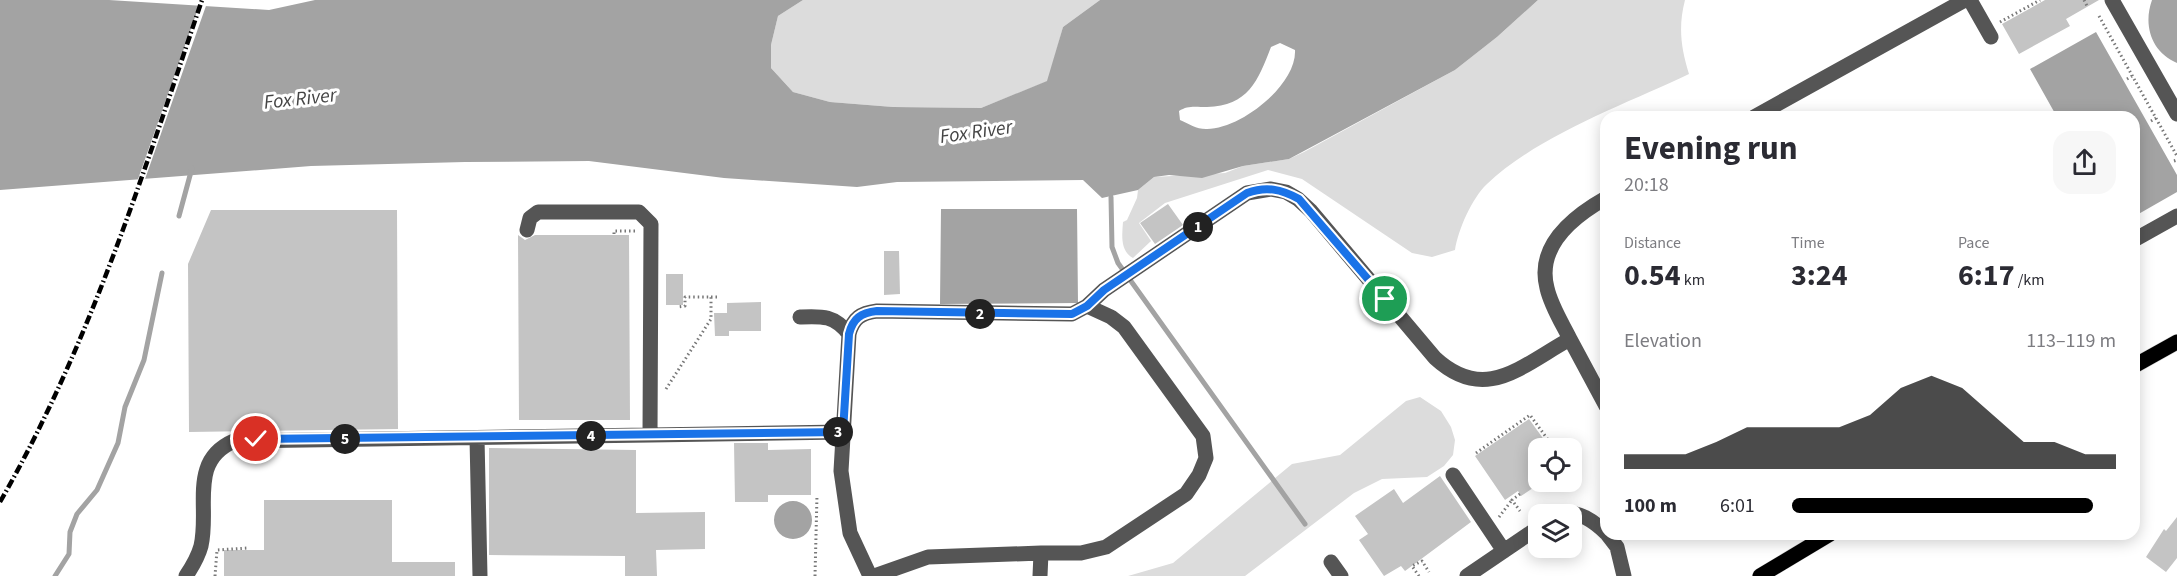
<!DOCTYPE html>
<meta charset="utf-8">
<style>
:root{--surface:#fff;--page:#f7f7f7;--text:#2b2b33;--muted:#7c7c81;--accent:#000}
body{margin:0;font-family:"Source Sans 3",sans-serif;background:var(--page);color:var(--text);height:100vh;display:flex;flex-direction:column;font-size:22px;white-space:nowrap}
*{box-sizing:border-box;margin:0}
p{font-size:20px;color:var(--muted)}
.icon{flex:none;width:33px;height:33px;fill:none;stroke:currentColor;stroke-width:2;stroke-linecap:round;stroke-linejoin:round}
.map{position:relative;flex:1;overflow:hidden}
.drawer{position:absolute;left:1600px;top:111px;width:540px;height:429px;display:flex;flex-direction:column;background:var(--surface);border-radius:18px;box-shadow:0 3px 15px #0003}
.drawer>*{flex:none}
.tools{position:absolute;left:1528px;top:438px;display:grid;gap:12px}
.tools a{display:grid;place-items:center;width:54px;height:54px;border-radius:12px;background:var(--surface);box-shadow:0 3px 15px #0003;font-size:30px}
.pin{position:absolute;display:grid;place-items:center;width:51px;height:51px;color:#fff;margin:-26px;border:3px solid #fff;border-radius:50%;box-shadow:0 2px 6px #0007}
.km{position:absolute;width:30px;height:30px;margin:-15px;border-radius:50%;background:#222;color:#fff;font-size:16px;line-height:30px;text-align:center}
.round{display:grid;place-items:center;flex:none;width:63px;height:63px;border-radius:18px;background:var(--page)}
.summary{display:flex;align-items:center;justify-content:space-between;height:102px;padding:0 24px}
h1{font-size:33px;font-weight:700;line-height:45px}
.stats{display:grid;grid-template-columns:repeat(3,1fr);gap:9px;height:102px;padding:6px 24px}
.stats div{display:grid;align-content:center}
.stats b{font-size:30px;font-weight:700}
.stats small{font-size:16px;font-weight:400}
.stats p{font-size:16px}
.chart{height:168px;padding:12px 24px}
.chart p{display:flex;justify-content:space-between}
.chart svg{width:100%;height:108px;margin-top:6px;fill:var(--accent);opacity:.7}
ul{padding:0 24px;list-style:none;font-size:20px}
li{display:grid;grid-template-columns:96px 72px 1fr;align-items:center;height:45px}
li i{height:15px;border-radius:8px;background:var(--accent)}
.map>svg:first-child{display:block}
.green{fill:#dcdcdc}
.water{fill:#a3a3a3;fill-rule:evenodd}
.pier{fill:#fff}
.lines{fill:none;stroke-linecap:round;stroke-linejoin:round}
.stream{stroke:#a3a3a3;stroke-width:5}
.building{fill:#c4c4c4}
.major-casing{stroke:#dbdbdb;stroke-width:16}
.path{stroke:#777;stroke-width:3;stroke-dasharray:1.5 3;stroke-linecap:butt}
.minor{stroke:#555;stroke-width:15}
.major{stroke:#000;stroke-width:15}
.rail{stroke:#000;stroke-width:4.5;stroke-dasharray:9 3 1.5 3;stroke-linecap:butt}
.route-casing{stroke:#fff;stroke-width:12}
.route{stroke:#1a73e8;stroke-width:8}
.labels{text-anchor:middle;stroke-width:6;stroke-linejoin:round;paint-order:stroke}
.water-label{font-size:20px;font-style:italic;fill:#444;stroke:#fff}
</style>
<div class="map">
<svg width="2177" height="576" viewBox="0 0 2177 576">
<rect width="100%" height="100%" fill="#fff"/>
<path class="green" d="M803,0h297l-37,27 -15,54 -67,27 -88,-1 -63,-5 -37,-10 -22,-24v-23l7,-29z
M1538,0h147c-7,27 -4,48 4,74 -63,30 -152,62 -202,110 -15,14 -29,46 -32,66l-23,7 -20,-4 -110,-74 -34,-9 -103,33 -26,20 12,18 -18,17c-13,-7 -11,-23 -10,-36l4,-2 10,-22 1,-8 16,-13 71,-4 18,-7 46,-7 15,-7 151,-82 42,-33z
M1420,397l21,14 10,16 4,13 -2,15 -9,11 -17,11 -45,2 -28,14 -109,83h-117l45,-13 119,-99 48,-9 66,-54z"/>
<path class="water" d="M0,0h109l160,10 46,-10h488l-25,16 -7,29v23l22,24 37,10 63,5 88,1 66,-27 16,-54 37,-27h438l-41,37 -42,33 -166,89 -46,7 -41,12 -33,-3 -15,2 -16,13 -36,8 -19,-18 -186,2 -40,5 -133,-9 -135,-17 -124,1 -154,4 -311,24zM1280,43l15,7c2,35 -55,80 -89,79 -10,0 -17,-5 -26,-9l-1,-9c9,-6 17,-4 28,-4 41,-1 51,-26 64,-60z
M2152,0h25v63c-26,-11 -34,-38 -25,-63z
M2096,32l81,143v17l-42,24 -1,-99h-77l-27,-48z
M941,209h136l1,94 -138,1z
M774 520a19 19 0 1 1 38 0a19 19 0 1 1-38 0Z"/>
<path class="pier" d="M200,3h7l-18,51 -45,128h-7z"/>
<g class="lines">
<path class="stream" d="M1111,197l1,50 6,16 187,261
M179,216l13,-48
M55,576l14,-22 1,-22 7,-18 20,-24 21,-47 7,-36 19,-47 18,-87"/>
</g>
<path class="building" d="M2045,0h54l-33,19 4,7 -51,28 -17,-30z
M1168,204l15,21 -28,19 -15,-21z
M211,210h186l1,219 -209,3 -1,-168z
M518,235l7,5 10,-5h94l1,185h-111z
M884,251h15l1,43 -16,1z
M666,274h17v31h-17z
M761,302v29h-32v5h-14l-1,-23h13v-10z
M1529,419l21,29h-11v36l-18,12 -3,-5 -13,9 -30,-44z
M734,443h34v7l43,-1v46h-43v7h-33z
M489,448l147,2v63l69,-1v37l-49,1 1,26h-32v-20l-136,-1z
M1440,476l31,46 -66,49 -4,-5 -17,10 -25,-36 9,-6 -13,-18 39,-27 9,14z
M264,500h128v62h63v14h-231v-26h40z
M2177,517v41l-11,14 -20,-15 18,-28 2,2z"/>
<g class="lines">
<g class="major-casing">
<path id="major" d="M2134,366l43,-24
M1760,576l70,-42"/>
</g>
<path class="path" d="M2084,0l3,6
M2099,16l78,140
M2000,22l40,-22
M2127,79l5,-3
M2151,121l5,-3
M2174,161l3,-1
M614,234v-3h23
M711,297h9
M666,389l45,-70v-22h-26v9l-8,1
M1476,453l54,-38 24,33
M1520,494l-8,6 8,11
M1499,517l13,-17
M215,576l2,-26 31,-2
M815,576l2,-81
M1419,576l-7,-10 10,-5 7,11"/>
<path class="minor" d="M1970,0l21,37
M2112,0l65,114
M1754,117l211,-117
M527,230l3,-12 8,-6h101l12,12 -1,211 193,-3
M2134,240l43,-24
M800,317c22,-1 34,-2 49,17
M1570,339c-8,-16 -19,-33 -23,-51 -11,-42 27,-72 59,-90
M477,438l3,138
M1453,475l51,76
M1557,514c19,-5 36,6 49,19
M1607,534l10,13 7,29
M1041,553h40l25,-6 80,-53 13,-19 7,-17 -3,-22 -79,-109 -13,-10 -24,-11
M1331,562l10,14
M186,576c6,-9 12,-19 15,-30 9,-38 -13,-85 33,-105l416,-6
M870,576l-20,-43 -9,-62 8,-137c4,-16 12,-21 28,-23l195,3 15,-8 17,-16 143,-97 24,-4 15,3 12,7 13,12 124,147c50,46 86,8 135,-19l36,67
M874,576l54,-19 113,-4 -1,23
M1467,576l72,-49"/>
<use href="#major" class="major"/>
<path class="rail" d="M0,502c90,-157 144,-331 202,-502"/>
</g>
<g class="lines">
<g class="route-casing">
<path id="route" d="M256,439l587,-7 6,-98c4,-16 12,-21 28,-23l195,3 15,-8 17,-16 143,-97c19,-7 34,-4 52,6l86,100"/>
</g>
<use href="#route" class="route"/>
</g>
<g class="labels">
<g class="water-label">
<text transform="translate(300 98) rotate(-6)" y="7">Fox River</text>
<text transform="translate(976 131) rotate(-8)" y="7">Fox River</text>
</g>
</g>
</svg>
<div class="tools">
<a><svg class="icon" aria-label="locate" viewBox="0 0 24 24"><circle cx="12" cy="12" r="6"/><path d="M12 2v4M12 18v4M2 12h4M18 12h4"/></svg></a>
<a><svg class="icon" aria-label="layers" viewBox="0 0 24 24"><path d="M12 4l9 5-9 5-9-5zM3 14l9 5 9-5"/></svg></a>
</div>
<div class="pin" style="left:1385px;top:299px;background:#1e9e55"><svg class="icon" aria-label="arrive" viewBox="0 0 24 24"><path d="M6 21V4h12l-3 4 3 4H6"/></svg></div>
<div class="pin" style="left:256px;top:439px;background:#d93025"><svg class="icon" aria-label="check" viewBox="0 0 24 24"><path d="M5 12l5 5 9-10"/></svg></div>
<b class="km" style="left:1198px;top:227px">1</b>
<b class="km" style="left:980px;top:314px">2</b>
<b class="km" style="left:838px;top:432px">3</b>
<b class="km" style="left:591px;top:436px">4</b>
<b class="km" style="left:345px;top:439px">5</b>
<section class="drawer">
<div class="summary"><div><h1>Evening run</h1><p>20:18</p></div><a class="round"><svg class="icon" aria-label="share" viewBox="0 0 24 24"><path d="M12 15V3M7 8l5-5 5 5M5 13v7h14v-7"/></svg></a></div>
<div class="stats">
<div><p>Distance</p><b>0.54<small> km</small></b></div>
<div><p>Time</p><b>3:24</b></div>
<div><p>Pace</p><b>6:17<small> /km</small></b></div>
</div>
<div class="chart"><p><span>Elevation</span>113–119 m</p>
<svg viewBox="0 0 160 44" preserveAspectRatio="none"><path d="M0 44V38L10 38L20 38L30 33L40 27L50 27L60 27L70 27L80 22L90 11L100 6L110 11L120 22L130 33L140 33L150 38L160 38V44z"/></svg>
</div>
<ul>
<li><b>100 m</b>6:01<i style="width:93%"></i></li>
</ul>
</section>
</div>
